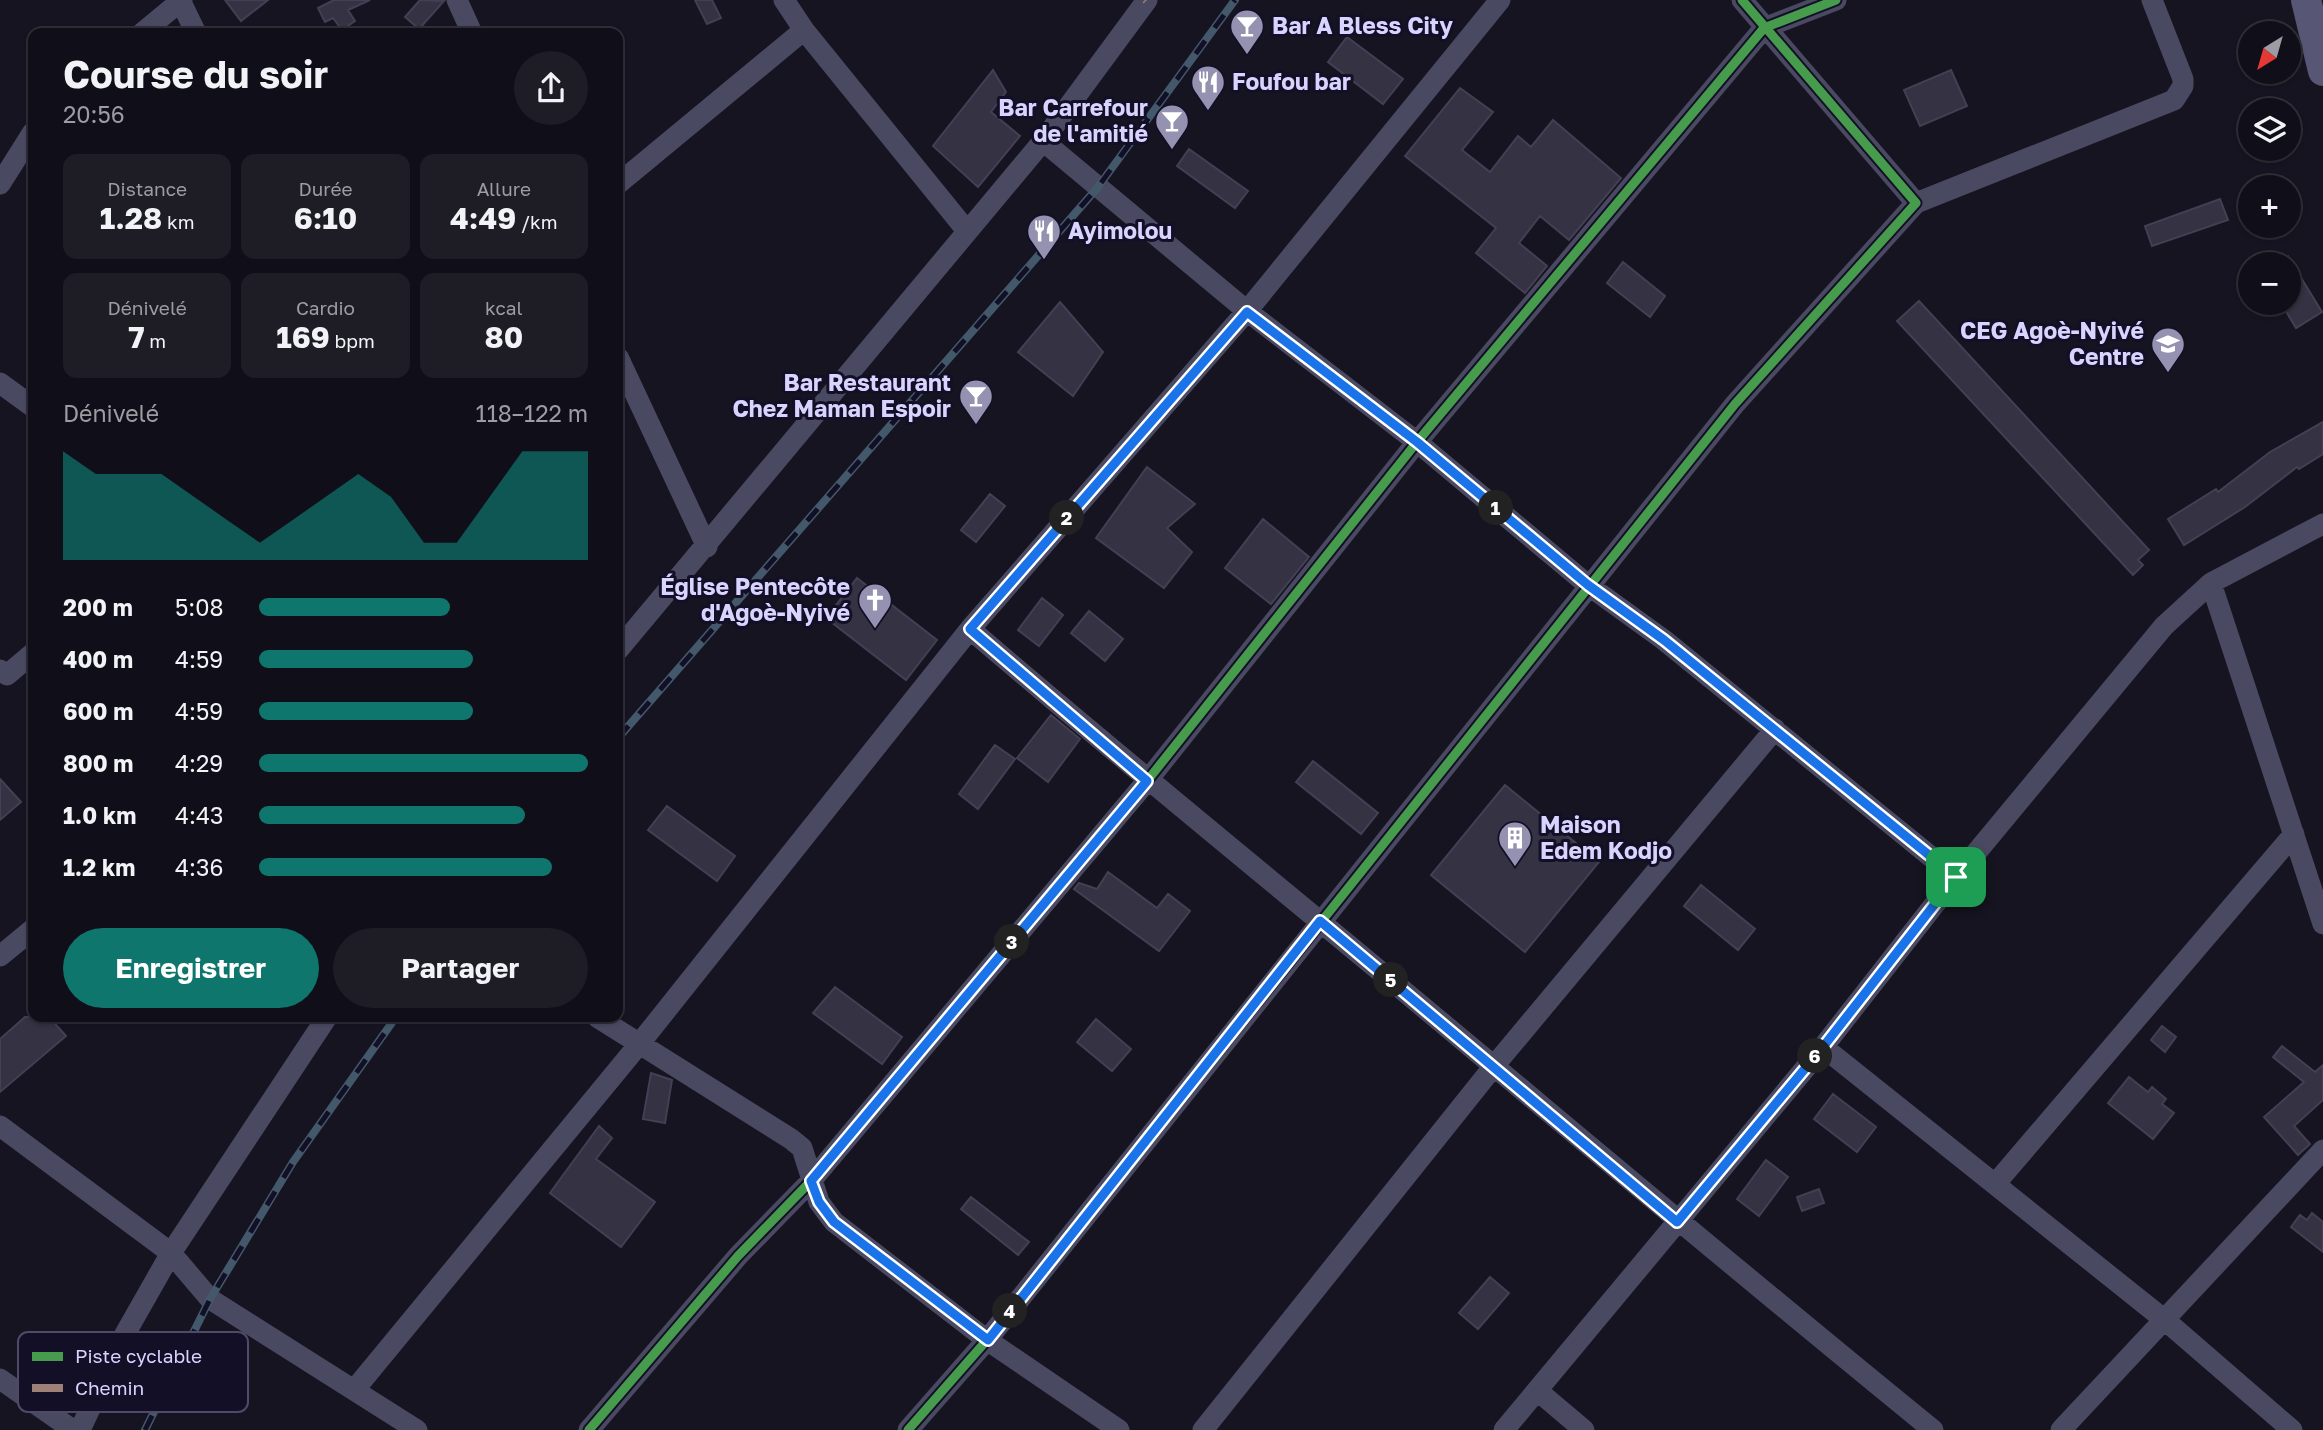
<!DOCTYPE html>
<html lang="fr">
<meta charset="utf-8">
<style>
:root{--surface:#100f19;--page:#1e1d26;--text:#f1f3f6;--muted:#9c9ca2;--line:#302f38;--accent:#0f766e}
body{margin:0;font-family:"Golos Text",sans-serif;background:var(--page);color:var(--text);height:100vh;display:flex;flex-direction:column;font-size:26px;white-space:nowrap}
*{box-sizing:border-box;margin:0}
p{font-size:23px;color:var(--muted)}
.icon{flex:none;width:38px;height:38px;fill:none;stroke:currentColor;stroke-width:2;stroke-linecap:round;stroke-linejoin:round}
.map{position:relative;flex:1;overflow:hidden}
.panel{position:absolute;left:28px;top:28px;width:595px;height:994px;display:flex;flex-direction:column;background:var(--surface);border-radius:14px;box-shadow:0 2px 5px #0004,0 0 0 2px var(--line)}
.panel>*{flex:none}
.needle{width:46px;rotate:217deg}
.controls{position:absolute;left:2238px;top:21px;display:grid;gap:14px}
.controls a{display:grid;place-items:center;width:63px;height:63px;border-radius:50%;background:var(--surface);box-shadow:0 2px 5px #0004,0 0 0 2px var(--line);font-size:35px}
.pin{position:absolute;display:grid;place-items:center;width:60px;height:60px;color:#fff;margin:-30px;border-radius:14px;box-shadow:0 4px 10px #0006}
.km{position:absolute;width:35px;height:35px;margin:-18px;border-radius:50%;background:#222;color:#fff;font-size:19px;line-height:35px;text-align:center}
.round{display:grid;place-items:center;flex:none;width:74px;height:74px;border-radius:37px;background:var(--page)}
.overview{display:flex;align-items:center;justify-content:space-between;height:119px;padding:0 35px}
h1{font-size:38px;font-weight:700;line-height:52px}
.metrics{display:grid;grid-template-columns:repeat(3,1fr);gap:10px;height:119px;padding:7px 35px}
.metrics div{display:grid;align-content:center;border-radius:14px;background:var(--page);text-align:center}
.metrics b{font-size:30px;font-weight:700}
.metrics small{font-size:19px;font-weight:400}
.metrics p{font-size:19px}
.chart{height:196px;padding:14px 35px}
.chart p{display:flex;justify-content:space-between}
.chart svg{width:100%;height:126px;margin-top:7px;fill:var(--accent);opacity:.7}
.button{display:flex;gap:14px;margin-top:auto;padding:14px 35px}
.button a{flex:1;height:80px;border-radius:42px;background:var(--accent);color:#fff;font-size:28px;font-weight:700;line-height:80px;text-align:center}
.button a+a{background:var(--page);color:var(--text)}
ul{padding:0 35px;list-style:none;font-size:23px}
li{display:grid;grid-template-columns:112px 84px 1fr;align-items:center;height:52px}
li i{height:18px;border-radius:9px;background:var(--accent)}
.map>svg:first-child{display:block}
.building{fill:#343243;stroke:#433f54;stroke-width:2}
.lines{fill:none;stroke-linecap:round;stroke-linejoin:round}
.street{stroke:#4a4962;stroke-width:21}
.secondary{stroke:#575674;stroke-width:30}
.rail-casing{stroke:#43596b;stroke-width:8}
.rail{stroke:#130f26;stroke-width:5;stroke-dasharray:16;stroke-linecap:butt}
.quiet{stroke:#9e8076;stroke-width:7;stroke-dasharray:14 7;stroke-linecap:butt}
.cycleway-casing{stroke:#130f26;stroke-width:13}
.cycleway{stroke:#469c4c;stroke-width:9}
.route-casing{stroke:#fff;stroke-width:14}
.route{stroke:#1a73e8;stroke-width:9}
.labels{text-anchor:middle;stroke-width:6;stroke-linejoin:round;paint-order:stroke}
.poi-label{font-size:23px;font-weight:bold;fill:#d9d4ff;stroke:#130f26;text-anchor:start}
.key{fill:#130f26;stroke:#4e4a67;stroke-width:2}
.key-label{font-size:19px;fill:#d9d4ff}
</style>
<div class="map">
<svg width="2323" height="1430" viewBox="0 0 2323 1430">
<rect width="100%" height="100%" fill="#161421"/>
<path class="building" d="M225,0h43l-27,21z
M334,0h36l-22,10 7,11 -13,9 -9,-12 -8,4 -7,-14z
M420,0l24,1 -25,28 -14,-12z
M695,0h17l9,18 -14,6z
M1347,37l56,42 -20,25 -55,-42z
M993,70l13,22 -15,20 29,24 -42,51 -45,-41z
M1951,70l16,36 -47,20 -16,-36z
M1460,88l33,24 -31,38 28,22 28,-36 13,11 22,-27 68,58 -52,62 -29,-24 -21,27 28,23 -22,27 -49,-40 20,-25 -91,-72z
M1189,149l59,42 -13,17 -58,-42z
M2220,199l8,21 -76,26 -7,-20z
M2289,258l33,54 -26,16 -15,-25h8z
M1623,262l42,34 -15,21 -43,-34z
M1919,301l230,249 -11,10 5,5 -10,10 -236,-254z
M1060,302l43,50 -30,44 -55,-44z
M2323,422v32l-24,15 -2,-2 -52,40 -61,38 -16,-26 48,-30 2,3 52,-40z
M1147,467l48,37 -28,24 25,24 -28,36 -68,-50z
M990,494l15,12 -29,36 -15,-12z
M1263,519l46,38 -38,47 -46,-36z
M857,578l80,62 -31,40 -80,-62z
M1042,598l21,17 -24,31 -21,-16z
M1089,611l34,28 -18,22 -34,-28z
M1051,715l29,24 -32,43 -31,-24z
M995,745l20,14 -37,50 -19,-15z
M1313,761l65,52 -17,21 -65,-52z
M0,779l21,23 -21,18z
M1505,785l94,77 -74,90 -94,-77z
M667,806l68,50 -18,25 -69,-51z
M1108,872l49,36 11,-14 22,17 -31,40 -85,-62 5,-6 18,6z
M1701,885l54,44 -17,21 -54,-44z
M835,987l67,50 -20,27 -69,-51z
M25,1017h24l17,19 -66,56v-53z
M1096,1019l35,30 -19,22 -35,-29z
M2162,1026l14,11 -11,15 -14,-12z
M2282,1046l33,26 8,-7v35l-29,26 16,18 -12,11 -34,-38 40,-35 -31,-25z
M651,1073l21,7 -7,43 -22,-4z
M2129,1077l19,15 4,-5 14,12 -4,5 12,9 -21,26 -45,-36z
M1833,1094l43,33 -19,25 -43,-33z
M599,1126l13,12 -16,21 59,43 -34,45 -71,-54z
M1766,1160l22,17 -29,39 -22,-17z
M1819,1189l5,14 -22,8 -5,-14z
M971,1197l58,45 -11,13 -57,-46z
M2312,1213l11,9v30l-32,-25 9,-12 7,5z
M1490,1277l19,16 -31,36 -19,-16z"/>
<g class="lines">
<path class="street" d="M180,0l16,33
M457,0l15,33
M784,0l20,30 163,201
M142,33l40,-33
M1043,141l204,170 170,131 171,143 76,55 292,237
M0,184l33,-52
M618,184l186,-154
M1916,203l258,-103 9,-14v-7l-31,-79
M618,357l89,190
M0,383l33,24
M2211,583l112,341
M970,629c136,117 274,229 411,343 184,153 366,307 552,458
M618,650l425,-509 104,-141
M0,670l7,5 26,-22
M0,956l33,-27
M597,1017l194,122 11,9 17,54 15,20 153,118 132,90
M1823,1047l343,274 126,109
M0,1126l171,127 39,46 207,131
M1996,1183l298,-349
M0,1379l73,51
M355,1389l285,-346 330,-414 277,-318 253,-311
M1539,1392l45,38
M80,1430l45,-96 46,-81 156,-236
M589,1430l149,-174 73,-75 336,-400 270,-339 347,-414 72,-28
M908,1430l79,-90 748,-936 181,-201 -174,-203
M1203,1430l291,-364 281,-337
M1504,1430l319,-383 133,-170 208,-251 47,-43 112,-59
M2061,1430l262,-280"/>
<path class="secondary" d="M2306,0l17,71"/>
<g class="rail-casing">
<path id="rail" d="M618,738l480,-551 137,-187
M145,1430l65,-131 83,-137 103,-145"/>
</g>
<use href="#rail" class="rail"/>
<path class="quiet" d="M1145,0l1,1"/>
<g class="cycleway-casing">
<path id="cycleway" d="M589,1430l149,-174 73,-75 336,-400 270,-339 347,-414 72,-28
M908,1430l79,-90 748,-936 181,-201 -174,-203"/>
</g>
<use href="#cycleway" class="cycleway"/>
</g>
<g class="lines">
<g class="route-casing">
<path id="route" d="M1247,312l170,130 171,143 76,55 292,237 -133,170 -146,175 -357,-301 -332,419 -154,-118 -15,-20 -8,-21 336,-400 -177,-152z"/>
</g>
<use href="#route" class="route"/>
</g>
<defs>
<g id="bar-pin" transform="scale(1.75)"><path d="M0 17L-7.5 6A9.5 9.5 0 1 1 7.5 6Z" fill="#9591b1" stroke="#130f26"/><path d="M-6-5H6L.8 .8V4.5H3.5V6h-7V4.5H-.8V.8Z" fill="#fff"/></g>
<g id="restaurant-pin" transform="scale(1.75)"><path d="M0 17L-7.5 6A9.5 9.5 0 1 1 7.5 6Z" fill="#9591b1" stroke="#130f26"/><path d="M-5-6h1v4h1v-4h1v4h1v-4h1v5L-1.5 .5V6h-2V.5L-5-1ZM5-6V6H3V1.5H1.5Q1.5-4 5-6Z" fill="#fff"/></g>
<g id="school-pin" transform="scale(1.75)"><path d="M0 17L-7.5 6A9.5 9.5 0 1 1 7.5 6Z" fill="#9591b1" stroke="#130f26"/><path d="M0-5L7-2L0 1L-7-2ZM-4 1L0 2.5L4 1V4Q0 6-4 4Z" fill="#fff"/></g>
<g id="church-pin" transform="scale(1.75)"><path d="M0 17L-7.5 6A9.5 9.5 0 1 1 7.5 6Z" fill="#9591b1" stroke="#130f26"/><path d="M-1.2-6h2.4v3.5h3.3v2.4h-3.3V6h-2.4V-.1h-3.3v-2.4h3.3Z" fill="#fff"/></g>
<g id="building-pin" transform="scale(1.75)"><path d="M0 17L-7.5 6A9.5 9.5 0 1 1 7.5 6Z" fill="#9591b1" stroke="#130f26"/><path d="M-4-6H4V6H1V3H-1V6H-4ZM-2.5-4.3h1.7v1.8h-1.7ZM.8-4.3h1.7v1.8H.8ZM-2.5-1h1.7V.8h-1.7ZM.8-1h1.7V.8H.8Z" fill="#fff"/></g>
</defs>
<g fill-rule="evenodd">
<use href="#bar-pin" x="1247" y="26"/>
<use href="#restaurant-pin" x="1208" y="82"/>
<use href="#bar-pin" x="1172" y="121"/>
<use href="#restaurant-pin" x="1044" y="231"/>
<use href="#school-pin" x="2168" y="344"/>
<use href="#bar-pin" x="976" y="396"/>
<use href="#church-pin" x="875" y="600"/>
<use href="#building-pin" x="1515" y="838"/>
</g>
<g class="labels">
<g class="poi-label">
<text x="1272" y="34">Bar A Bless City</text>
<text x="1232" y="90">Foufou bar</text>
<text x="1148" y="116" text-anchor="end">Bar Carrefour<tspan x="1148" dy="26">de l'amitié</tspan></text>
<text x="1068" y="239">Ayimolou</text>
<text x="2144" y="339" text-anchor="end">CEG Agoè-Nyivé<tspan x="2144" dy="26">Centre</tspan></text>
<text x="951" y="391" text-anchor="end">Bar Restaurant<tspan x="951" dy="26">Chez Maman Espoir</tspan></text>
<text x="850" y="595" text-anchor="end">Église Pentecôte<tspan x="850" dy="26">d'Agoè-Nyivé</tspan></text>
<text x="1540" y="833">Maison<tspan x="1540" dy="26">Edem Kodjo</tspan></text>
</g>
</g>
<rect x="18" y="1332" width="230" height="80" rx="10" class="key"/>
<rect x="32" y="1352" width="31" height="9" fill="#469c4c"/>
<rect x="32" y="1384" width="31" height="8" fill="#9e8076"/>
<g class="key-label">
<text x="75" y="1363">Piste cyclable</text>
<text x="75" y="1395">Chemin</text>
</g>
</svg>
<div class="controls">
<a><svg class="needle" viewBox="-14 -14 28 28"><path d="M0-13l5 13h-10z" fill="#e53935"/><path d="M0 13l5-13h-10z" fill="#9c9ca2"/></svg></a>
<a><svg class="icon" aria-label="layers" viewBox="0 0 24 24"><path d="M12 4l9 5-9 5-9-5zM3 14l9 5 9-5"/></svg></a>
<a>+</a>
<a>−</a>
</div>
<div class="pin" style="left:1956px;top:877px;background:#1e9e55"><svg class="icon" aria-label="arrive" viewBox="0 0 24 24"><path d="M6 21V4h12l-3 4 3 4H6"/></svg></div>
<b class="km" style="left:1496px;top:508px">1</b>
<b class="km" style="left:1067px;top:518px">2</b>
<b class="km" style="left:1012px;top:942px">3</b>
<b class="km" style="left:1010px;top:1311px">4</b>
<b class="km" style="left:1391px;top:980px">5</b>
<b class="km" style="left:1815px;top:1056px">6</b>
<section class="panel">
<div class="overview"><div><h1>Course du soir</h1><p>20:56</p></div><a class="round"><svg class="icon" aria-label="share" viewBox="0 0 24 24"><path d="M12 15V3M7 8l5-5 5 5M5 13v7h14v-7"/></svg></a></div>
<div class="metrics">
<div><p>Distance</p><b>1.28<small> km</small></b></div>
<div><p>Durée</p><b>6:10</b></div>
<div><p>Allure</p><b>4:49<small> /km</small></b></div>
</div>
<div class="metrics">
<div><p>Dénivelé</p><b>7<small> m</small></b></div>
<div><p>Cardio</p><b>169<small> bpm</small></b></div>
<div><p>kcal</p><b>80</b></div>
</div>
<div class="chart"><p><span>Dénivelé</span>118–122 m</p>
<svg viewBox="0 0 160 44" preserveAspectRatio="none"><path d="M0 44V6L10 14L20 14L30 14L40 22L50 30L60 38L70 30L80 22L90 14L100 22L110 38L120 38L130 22L140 6L150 6L160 6V44z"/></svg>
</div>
<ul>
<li><b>200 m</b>5:08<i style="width:58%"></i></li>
<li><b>400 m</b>4:59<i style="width:65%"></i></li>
<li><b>600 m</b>4:59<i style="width:65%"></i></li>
<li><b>800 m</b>4:29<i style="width:100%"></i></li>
<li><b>1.0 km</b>4:43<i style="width:81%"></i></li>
<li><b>1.2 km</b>4:36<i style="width:89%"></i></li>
</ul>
<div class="button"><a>Enregistrer</a><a>Partager</a></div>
</section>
</div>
